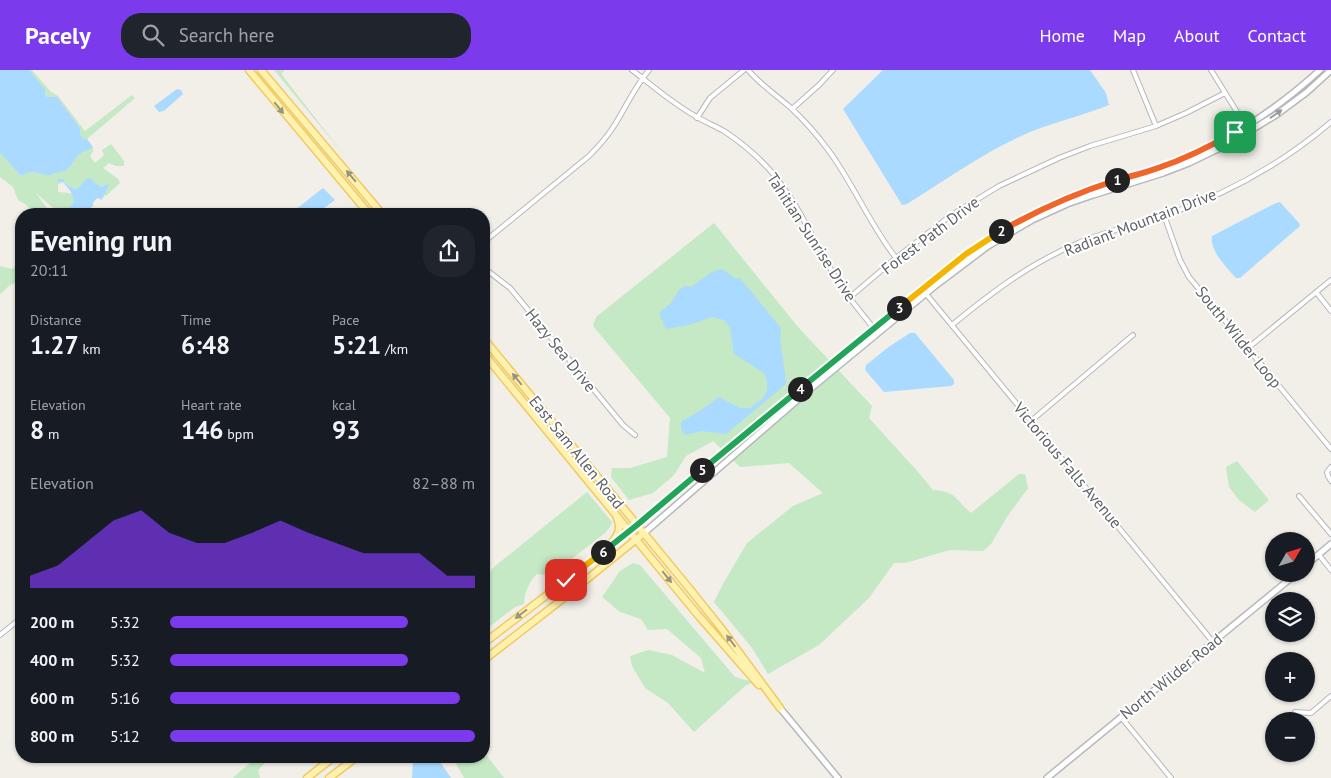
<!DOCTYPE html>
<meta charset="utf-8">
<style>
:root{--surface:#171b24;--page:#20242c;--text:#f1f3f6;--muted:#9ea1a6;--accent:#7c3aed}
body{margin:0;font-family:"PT Sans",sans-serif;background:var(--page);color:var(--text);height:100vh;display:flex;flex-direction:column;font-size:19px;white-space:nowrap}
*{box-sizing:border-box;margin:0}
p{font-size:16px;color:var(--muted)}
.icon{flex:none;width:28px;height:28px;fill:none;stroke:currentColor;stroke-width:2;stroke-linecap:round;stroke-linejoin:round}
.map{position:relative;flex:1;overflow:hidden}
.sheet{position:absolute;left:15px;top:138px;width:475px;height:555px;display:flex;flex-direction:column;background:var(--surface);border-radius:20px;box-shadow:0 1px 4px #0004}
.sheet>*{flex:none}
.needle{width:32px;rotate:51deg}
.fabs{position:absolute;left:1265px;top:462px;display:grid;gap:10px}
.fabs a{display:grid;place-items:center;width:50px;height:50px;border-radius:50%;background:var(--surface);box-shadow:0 1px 4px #0004;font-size:25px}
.pin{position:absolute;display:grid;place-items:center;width:42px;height:42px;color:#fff;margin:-21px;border-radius:10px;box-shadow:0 2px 8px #0006}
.km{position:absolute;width:25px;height:25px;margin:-12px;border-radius:50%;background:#222;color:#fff;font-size:14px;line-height:25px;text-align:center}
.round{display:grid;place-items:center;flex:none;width:52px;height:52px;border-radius:20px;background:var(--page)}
.summary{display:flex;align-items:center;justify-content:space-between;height:85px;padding:0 15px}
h1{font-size:28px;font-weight:800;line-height:38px}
.figures{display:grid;grid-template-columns:repeat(3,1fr);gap:8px;height:85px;padding:5px 15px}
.figures div{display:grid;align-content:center}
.figures b{font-size:25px;font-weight:800}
.figures small{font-size:14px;font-weight:400}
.figures p{font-size:14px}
.chart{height:140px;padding:10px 15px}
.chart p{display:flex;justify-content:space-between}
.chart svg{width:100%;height:90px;margin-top:5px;fill:var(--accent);opacity:.7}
ul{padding:0 15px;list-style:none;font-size:16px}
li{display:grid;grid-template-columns:80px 60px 1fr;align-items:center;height:38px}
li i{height:12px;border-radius:6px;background:var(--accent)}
header{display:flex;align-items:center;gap:30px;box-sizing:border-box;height:70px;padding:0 25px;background:var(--accent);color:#fff}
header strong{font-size:24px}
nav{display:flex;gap:28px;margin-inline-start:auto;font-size:18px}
.search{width:350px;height:45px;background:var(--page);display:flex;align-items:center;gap:12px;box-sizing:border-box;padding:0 18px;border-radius:20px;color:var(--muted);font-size:19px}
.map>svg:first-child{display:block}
.green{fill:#c5e8c5}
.water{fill:#aadaff}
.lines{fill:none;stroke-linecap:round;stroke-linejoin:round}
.minor-casing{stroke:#b5b8bc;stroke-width:6}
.tertiary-casing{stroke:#b5b8bc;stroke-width:8}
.primary-casing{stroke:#f2c960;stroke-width:9}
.minor{stroke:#fff;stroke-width:4}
.tertiary{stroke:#fff;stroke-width:5}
.primary{stroke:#fff2af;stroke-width:6}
.oneway{fill:#979581}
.oneway2{fill:#979a9d}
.split-1-casing{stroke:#fff;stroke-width:10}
.split-2-casing{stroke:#fff;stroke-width:10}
.split-3-casing{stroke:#fff;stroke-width:10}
.split-4-casing{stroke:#fff;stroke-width:10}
.split-5-casing{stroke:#fff;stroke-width:10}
.split-6-casing{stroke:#fff;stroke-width:10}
.split-7-casing{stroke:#fff;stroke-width:10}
.split-1{stroke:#f0652b;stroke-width:6}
.split-2{stroke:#f0652b;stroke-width:6}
.split-3{stroke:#f5b400;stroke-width:6}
.split-4{stroke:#22a559;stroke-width:6}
.split-5{stroke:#22a559;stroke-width:6}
.split-6{stroke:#22a559;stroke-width:6}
.split-7{stroke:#f5b400;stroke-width:6}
.labels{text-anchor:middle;stroke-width:4;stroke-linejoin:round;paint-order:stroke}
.street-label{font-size:16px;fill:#5f6368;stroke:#fff}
</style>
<header>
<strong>Pacely</strong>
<div class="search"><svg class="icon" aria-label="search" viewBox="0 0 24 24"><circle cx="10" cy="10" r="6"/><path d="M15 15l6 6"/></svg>Search here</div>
<nav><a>Home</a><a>Map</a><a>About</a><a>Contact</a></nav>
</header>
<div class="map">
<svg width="1331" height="708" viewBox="0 0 1331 708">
<rect width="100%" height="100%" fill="#f1efe8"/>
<path class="green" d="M29,0h3l18,21 8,5 27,35 47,-36 3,3 -48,41h-3l-4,-4v-7l-23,-31h-10l-2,-2 1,-3z
M274,0h11l-3,3v2l62,80z
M111,74l13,17v5h-8l-7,-3 -6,5 15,11 2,4 -14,13 -2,-1 3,-5 -2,-5 -3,2 -7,-4 -4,-5c-8,3 -9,9 -16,11l-8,-4 -2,-4 -7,1 6,1 -6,1v8l11,1 4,2 1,6 -6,9 3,1 12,-3 4,3 -3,3h-24l-24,-21 15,21h-19c-2,-8 -7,-10 -14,-14l-5,-13 -13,-10v-24l21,23c10,-7 19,-1 30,-1l5,-3c12,1 14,-9 22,-16 5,-5 9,-6 15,-9v4l-3,5 5,7 9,-8 -2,-5z
M714,153l84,104 74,79 -3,12 49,54 15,18c23,1 23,10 38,23l48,-39h6l3,14 -21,29 -16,27 -8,7 -33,-1 -45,13h-11l-25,35 -50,47 -51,29 -16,-26 -38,-46 9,-18 24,-41 46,-37 30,-13 -34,-30 -49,4 -27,-26 -27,15 -12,19 -21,18 -24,7 -18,-23 1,-9h18l37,-11 3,-39 -77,-92 3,-9z
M21,193v18l-11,4 -10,9v-28l12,3z
M1237,391l32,39 -14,12 -16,-12 -10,-13 -3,-20z
M587,422l25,30 -2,5 -5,6 -49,38 -10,4 -9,-1c-9,9 -12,18 -13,30l-9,3 -31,24v-52l10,-12z
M633,493l7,2 95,112 18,5 -8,4 -51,46 -26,-29 -23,-15 -13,-22 -2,-10 18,-6 24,5 33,18 -4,-15 -34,-29 -19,1 -7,-11 -21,-7 -18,-15 18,-26z
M484,682l20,26h-40l-12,-22h32z
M258,686h17l-7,4 -10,10 2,8h-27l4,-4z"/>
<path class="water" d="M0,0h29l15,18 2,2 -1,5 2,2h10l23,31v7l4,4h3l6,8c-5,3 -10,4 -14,8 -6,5 -9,15 -17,17 -2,1 -5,0 -7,1 -6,2 -1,3 -8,2 -11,-1 -15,-6 -26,1l-21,-23z
M883,0h207l16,23 3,12c-29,12 -61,18 -90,32 -39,18 -75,44 -112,67l-5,1 -59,-96z
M177,19l4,1 2,4 -19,17 -5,1 -5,-6z
M89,108h2l4,5 7,4 5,-3 2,1 -6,13 -2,2 -2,-2 -3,1 -3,4v3l-6,5 -6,-3 -13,5v-3l6,-9 -3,-9 -8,-10h-5l-1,-2 2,-1h4l4,6 8,4c6,-1 8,-9 14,-11z
M323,118l12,12 -19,14h-26z
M1280,132l19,21 1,3 -60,52h-4c-9,-10 -27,-28 -24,-42l64,-33z
M722,199l14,10 4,-1 41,50 -1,9 6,45 -1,3 -59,49 -24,-3 -17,4 -4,-6v-7l20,-12 18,-13 21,11h10l12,-9 5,-8v-10l-3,-8 -30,-19 -4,-26 -6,-8 -12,-3 -23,8 -23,4 -7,-16 12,-10 8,-13 6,-4 6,1 21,-15z
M910,263h5l39,47v4l-3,2 -67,6 -19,-22 1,-5 24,-19z
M414,686h22l15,22h-39l1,-17z"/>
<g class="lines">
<g class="minor-casing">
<path id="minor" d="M632,0c21,16 41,34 65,47 8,5 18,9 27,14 15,10 31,23 44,37 29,32 46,74 68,110 11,19 26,35 39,52
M748,0c13,15 28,25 43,38 14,13 27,28 38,43 25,34 41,74 67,107
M1133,0l23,56
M1211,0l36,58
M792,39l27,-24 14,-15
M697,48l13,-20 34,-28
M1164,145l16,45 9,17 142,172
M484,172l105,-86c9,-9 18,-19 25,-30 12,-19 20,-38 35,-56
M484,198l26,20 113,137 12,10
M922,219l291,353
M1316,222l15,19
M849,228l47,-40 54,-42 49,-30 60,-28 31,-12 66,-20 30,-13 39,-20
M952,255c39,-32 77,-61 124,-81 29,-13 60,-19 90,-29 59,-20 117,-52 165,-93
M1248,278l83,-68
M1031,351l102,-86
M1331,397l-4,5 1,4 3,5
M1299,426l32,38
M1319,485l12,15
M0,565l21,-17
M1295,642l16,1 20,-17
M1121,647l50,61"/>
</g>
<g class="tertiary-casing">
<path id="tertiary" d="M637,455c70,-59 141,-117 212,-175 23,-20 47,-39 70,-59 26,-21 52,-42 80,-59 29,-17 59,-32 90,-43 23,-7 46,-13 68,-21 61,-20 116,-55 163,-98
M644,463l165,-143 126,-104 53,-40 44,-26 35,-16 26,-9 70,-22 26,-10 29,-14 30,-17 28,-17 31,-23 24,-22
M1306,495l25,-21
M780,638l58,70
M1047,708l249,-204"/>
</g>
<g class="primary-casing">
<path id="primary" d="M249,0l120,144
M261,0l121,144
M484,269l205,249 32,40 59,80
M484,284l213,260 62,71
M613,471c6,-8 8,-13 4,-23
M484,573l148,-113
M484,590l76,-59 84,-68
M307,708l28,-22
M329,708l29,-22"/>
</g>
<use href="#minor" class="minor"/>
<use href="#tertiary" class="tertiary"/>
<use href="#primary" class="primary"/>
</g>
<defs><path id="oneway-solid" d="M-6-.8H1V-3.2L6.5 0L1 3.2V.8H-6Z" transform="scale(1.25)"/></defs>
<g class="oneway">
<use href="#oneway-solid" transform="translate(279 38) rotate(51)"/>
<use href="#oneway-solid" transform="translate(351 106) rotate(-130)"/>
<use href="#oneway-solid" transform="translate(517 309) rotate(-129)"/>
<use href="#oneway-solid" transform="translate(667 507) rotate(51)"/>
<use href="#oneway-solid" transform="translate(521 544) rotate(143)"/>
<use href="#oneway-solid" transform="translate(731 571) rotate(-127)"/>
</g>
<use class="oneway2" href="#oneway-solid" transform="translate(1276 44) rotate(-35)"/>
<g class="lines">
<g class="split-1-casing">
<path id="split-1" d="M1117,110c14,-4 28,-7 41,-12 27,-9 53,-22 77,-36"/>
</g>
<g class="split-2-casing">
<path id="split-2" d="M1001,161c37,-21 75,-38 116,-51"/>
</g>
<g class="split-3-casing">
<path id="split-3" d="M899,238l67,-54 35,-23"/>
</g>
<g class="split-4-casing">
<path id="split-4" d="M800,319l99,-81"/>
</g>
<g class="split-5-casing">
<path id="split-5" d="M702,400l98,-81"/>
</g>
<g class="split-6-casing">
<path id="split-6" d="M603,482l34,-27 65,-55"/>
</g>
<g class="split-7-casing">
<path id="split-7" d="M566,510l37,-28"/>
</g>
<use href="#split-1" class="split-1"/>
<use href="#split-2" class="split-2"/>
<use href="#split-3" class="split-3"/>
<use href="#split-4" class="split-4"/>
<use href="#split-5" class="split-5"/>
<use href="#split-6" class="split-6"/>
<use href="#split-7" class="split-7"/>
</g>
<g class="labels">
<g class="street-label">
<text transform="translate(1140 152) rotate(-21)" y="6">Radiant Mountain Drive</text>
<text transform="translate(930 165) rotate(-37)" y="6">Forest Path Drive</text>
<text transform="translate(812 167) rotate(57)" y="6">Tahitian Sunrise Drive</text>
<text transform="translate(1239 267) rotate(51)" y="6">South Wilder Loop</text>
<text transform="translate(561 280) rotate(51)" y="6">Hazy Sea Drive</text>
<text transform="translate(577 382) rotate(51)" y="6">East Sam Allen Road</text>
<text transform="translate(1068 395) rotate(50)" y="6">Victorious Falls Avenue</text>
<text transform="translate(1171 606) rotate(-39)" y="6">North Wilder Road</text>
</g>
</g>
</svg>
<div class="fabs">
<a><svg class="needle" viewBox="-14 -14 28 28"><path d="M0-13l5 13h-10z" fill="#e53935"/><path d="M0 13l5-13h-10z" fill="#9ea1a6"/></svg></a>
<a><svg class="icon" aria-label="layers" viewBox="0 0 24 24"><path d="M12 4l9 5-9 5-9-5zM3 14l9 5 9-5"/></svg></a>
<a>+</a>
<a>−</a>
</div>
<div class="pin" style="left:1235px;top:62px;background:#1e9e55"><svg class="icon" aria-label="arrive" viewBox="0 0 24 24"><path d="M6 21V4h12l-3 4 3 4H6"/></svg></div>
<div class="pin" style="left:566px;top:510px;background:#d93025"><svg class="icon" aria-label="check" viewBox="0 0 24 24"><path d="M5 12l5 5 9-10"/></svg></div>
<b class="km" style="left:1117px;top:110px">1</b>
<b class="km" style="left:1001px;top:161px">2</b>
<b class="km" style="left:899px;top:238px">3</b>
<b class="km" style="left:800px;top:319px">4</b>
<b class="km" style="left:702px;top:400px">5</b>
<b class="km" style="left:603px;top:482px">6</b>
<section class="sheet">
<div class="summary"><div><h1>Evening run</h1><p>20:11</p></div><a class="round"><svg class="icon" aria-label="share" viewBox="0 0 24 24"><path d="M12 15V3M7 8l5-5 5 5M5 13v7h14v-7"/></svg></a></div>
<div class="figures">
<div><p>Distance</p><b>1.27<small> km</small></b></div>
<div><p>Time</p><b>6:48</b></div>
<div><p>Pace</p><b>5:21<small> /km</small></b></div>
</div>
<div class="figures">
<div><p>Elevation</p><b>8<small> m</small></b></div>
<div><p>Heart rate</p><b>146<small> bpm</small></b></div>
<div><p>kcal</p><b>93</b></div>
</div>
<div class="chart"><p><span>Elevation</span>82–88 m</p>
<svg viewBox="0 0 160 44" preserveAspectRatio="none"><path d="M0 44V38L10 33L20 22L30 11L40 6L50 17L60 22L70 22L80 17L90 11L100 17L110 22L120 27L130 27L140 27L150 38L160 38V44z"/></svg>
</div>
<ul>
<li><b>200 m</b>5:32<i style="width:78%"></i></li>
<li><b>400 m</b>5:32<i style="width:78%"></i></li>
<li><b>600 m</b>5:16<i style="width:95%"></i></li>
<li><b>800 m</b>5:12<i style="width:100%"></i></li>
</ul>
</section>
</div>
